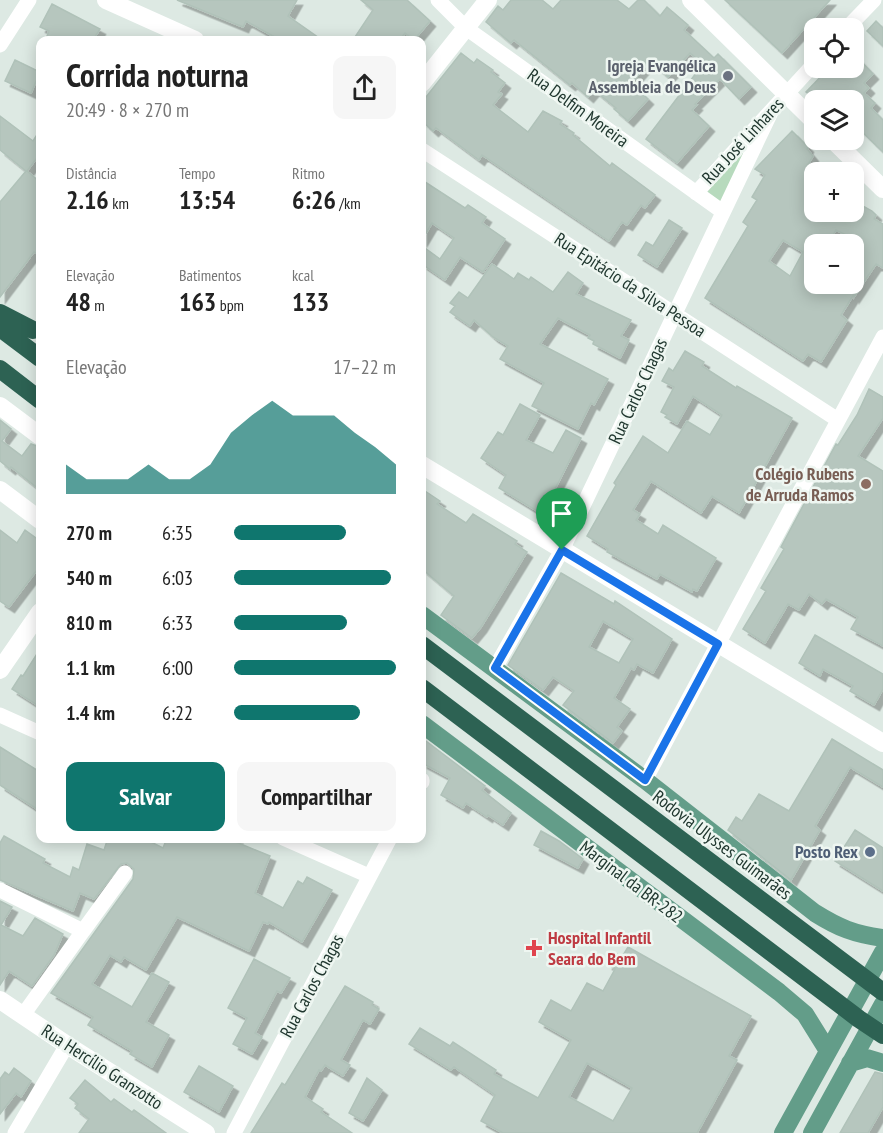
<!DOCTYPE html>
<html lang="pt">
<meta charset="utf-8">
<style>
:root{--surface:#fff;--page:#f6f6f6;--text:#222;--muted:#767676;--accent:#0f766e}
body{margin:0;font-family:"PT Sans Narrow",sans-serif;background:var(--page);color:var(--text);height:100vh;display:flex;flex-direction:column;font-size:22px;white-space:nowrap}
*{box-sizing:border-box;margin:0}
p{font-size:20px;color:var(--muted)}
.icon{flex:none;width:33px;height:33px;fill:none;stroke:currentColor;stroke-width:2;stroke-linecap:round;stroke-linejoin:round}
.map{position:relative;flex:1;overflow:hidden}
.panel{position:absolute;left:36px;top:36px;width:390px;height:807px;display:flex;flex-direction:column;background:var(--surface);border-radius:12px;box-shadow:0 3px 15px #0003}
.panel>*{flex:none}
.fabs{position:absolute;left:804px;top:18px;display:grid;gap:12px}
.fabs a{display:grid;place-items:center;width:60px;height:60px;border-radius:12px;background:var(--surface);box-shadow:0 3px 15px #0003;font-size:30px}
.pin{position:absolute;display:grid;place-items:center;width:51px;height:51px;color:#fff;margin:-62px -26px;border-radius:50% 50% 50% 0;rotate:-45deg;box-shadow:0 0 6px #0007}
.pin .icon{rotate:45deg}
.round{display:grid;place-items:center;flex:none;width:63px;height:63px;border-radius:12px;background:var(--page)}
.overview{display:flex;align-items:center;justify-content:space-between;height:102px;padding:0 30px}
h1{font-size:33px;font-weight:600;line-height:45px}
.stats{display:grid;grid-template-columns:repeat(3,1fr);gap:9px;height:102px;padding:6px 30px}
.stats div{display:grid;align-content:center}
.stats b{font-size:26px;font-weight:600}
.stats small{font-size:16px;font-weight:400}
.stats p{font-size:16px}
.chart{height:168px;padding:12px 30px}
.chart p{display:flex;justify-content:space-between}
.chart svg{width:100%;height:108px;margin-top:6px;fill:var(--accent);opacity:.7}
.action{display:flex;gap:12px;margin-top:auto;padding:12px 30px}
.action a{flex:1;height:69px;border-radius:12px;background:var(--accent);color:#fff;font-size:24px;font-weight:600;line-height:69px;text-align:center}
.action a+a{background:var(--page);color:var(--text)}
ul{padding:0 30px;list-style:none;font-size:20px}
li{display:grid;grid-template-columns:96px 72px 1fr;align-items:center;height:45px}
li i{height:15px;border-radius:8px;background:var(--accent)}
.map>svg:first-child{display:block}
.green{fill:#b7dabd}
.building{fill:#b6c6be;stroke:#b0c2b9;stroke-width:1.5;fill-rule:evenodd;filter:url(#shadow)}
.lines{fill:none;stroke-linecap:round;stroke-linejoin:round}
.street{stroke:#fff;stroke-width:15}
.secondary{stroke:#fff;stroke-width:18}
.primary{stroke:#639d89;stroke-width:18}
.highway{stroke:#2d6253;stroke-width:18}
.route-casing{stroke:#fff;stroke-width:12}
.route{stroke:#1a73e8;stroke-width:8}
.worship-dot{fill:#6b7280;stroke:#eef6f1;stroke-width:2}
.education-dot{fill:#8d6e63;stroke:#eef6f1;stroke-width:2}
.service-dot{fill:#5c6f8a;stroke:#eef6f1;stroke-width:2}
.health-dot{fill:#e0444e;stroke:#eef6f1;stroke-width:2}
.labels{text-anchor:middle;stroke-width:5;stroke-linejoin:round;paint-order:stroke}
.worship-label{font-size:18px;font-weight:bold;fill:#5b616d;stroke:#eef6f1;text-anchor:end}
.street-label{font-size:18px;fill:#20372f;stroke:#eef6f1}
.education-label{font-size:18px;font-weight:bold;fill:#785e54;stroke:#eef6f1;text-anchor:end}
.service-label{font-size:18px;font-weight:bold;fill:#4e5e75;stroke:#eef6f1;text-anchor:end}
.health-label{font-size:18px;font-weight:bold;fill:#be3a42;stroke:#eef6f1;text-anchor:start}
</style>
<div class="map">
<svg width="883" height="1133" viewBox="0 0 883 1133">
<defs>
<filter id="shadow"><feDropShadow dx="5.5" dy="5.5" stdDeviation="0" flood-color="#0004"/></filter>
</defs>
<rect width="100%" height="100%" fill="#dde9e3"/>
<path class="green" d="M772,110l-49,102 -27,-20z"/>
<path class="building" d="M177,0h120l-9,16 34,24h-42l-34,-19 -3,6z
M361,0h46l23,21 -16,19 -9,-7 -5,7h-47l20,-30z
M511,0h31l11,9 8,-9h56l12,9 9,-9h6l16,16 7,-9 21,18 -4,5 30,28 4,-4 33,33 -12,12 -19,-20 -25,25 2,1 -5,5 17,16 -32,37 -31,-24 57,-75 -13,-11 -22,24 -18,-16 -19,22 17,16 -20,22 -14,-12 2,-1 -22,-18 -6,7 -16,-14 -2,2 -56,-45 -3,3 -25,-21 12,-16 5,4z
M725,0h105l-48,53z
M52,4l48,25 -7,11h-36l-10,-4 2,-5 -9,-4z
M876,21l7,7v18l-16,-15z
M461,53l13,10 3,-4 16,11 -2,2 14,11 -7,9 4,2 -9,11 35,27 15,-21 19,10 -2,3 14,9 -1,2 37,31 2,-3 43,32 -10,13 -4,-3 -14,20 -5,-3 -13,19 -127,-86 -3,5 -43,-32 -3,3 -11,-10v-19z
M854,54l19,20 -9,9 5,5 -5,5 11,10 -4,5 12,12v32l-29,-28v-24h-38l-10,-8 23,-24h25z
M15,60l25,12 -9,21 -26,-12z
M0,116l33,25 7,-11v24l-13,17 13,11v74l-6,-4 -34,45v-95l26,-31 -26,-21z
M792,131l16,16 -1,2 6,7 -7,12 8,5v39h40v-11l18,10 4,4 -2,4 9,5v44l-7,-4 -22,33v-3l-13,21 6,5 -26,42 -13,-8 -5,7 -98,-63 43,-72 -5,-4 14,-22 -5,-3 13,-22 -10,-6zM836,230l18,9v45h-40v-40h14zM783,240l20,12 -13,24 -21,-15z
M422,180l43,28 3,-3 18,12 -4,6 23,16 -22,33 -23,-15 -15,23 -23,-16v-18l18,13 14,-21 -22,-15 -10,17z
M669,220l13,8 -25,39 -19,-12 8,-13 7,4z
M492,264l22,15 4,-6 11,7 2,-3 22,15 15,-20 15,11 -7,11 55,26 -10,16 8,4 -9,18 -27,-14 1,-3 -6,-3 2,-3 -32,-17 -18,26 68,35 -14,26 -3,-2 -13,26 -46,-23 12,-23 -44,-24 8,-13 -15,-9 -19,-17 -4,6 -20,-14 5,-6 -5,-3 9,-11 9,6z
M685,351l19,11 -2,4 34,22 1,-2 55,32 -53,95 -27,-17 -11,17 -50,-32 -18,29 7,4 -4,6 22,14 5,-9 53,33 -19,33 -4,-2 -1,3 -32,-18 -3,5 -50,-27 1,-3 -21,-13 29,-51 -2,-2 29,-47 25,17 19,-32 23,14 12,-20 -29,-19 -16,28 -12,-7 2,-2 -6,-3 13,-25 -12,-6 7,-13 4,3z
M869,389l14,8v21l-25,38 25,15v175l-32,-17 7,-12 -32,-18 -4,5 -13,-10 -10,16 -11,-6 -23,39 -22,-14 23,-38 -5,-3 23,-39 -3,-2 55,-103 2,1 19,-30z
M520,404l20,11 -14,25 27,13 13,-23 15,8 -26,51 6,4 -14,24 -48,-29 7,-13 -25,-17 17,-26 5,3z
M0,420l11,9 -9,12 20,15 9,-12 9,3v43l-29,-23 -1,2 -10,-8z
M422,489l18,12 -3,3 29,19 7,-9 44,27 -2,3 12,8 -46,75 -9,11 -31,-23 13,-19 -32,-27z
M0,530l17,13 8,-13 15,11v25l-31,41 -9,-6z
M561,573l53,31 1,-3 57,38 -19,34 -16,-9 -3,6 -3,-2 -17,30 16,11 -13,18 5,4 -9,12 -50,-38 11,-14 -21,-14 -10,13 -35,-25zM603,621l30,18 -14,24 -30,-16z
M815,635l68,39v15l-9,16 -24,-14 3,-5 -30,-17 -3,7 -21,-13z
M40,649v58l-28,-18 9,-14 2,1z
M422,738l63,48 -3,4 29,23 -8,12 -15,-10 -1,2 -21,-14 -3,5 -22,-13 9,-17 -28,-15z
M832,739l51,31v17l-33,-20 -35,59 5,4 -29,50 -63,-50 8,-13 6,4 17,-27 30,17z
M0,747l40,25v39l-40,-26z
M855,830l28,18v43l-48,-30z
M541,831l18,10 24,18 -5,9 -44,-23z
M4,836l41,23 -2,4 27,14 3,-10 6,3 8,-26 17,6 4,-12h35l20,10 4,-10h70l-1,4 34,14 -15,37 28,15 15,-27 5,3 4,-7 25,13 -30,52 -33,-20 -1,2 -5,-2 -14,29 -72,-34 -31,53 -22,-13 -3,5 -11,-7 -18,29 40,23 20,-34 17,9 -23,40 23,13 -17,32 -22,-13 2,-3 -44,-26 5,-8 -42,-24 82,-114 1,-10 -7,-6 -6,1 -27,35 -14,-6 -7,18 -73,-31v-37z
M0,901l12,6 -11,18 22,11 12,-18 28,16 -9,21 -22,31 -23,-15 -9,14z
M628,947l123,69 -22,40 8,4 -40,73h-194l-22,-12 14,-26 -41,-28 -3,3 -42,-26 11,-16 30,18 3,-4 43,28 -2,4 44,24 33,-58 -32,-18 12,-22 20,11 16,-28 16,8 12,-22 -8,-5 6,-12 9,5zM587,1063l45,25 -19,33 -44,-24z
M254,959l36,19 -9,15 -4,-2 -22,42 7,4 -10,17 -19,-10 14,-26 -19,-10z
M345,986l28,16 -1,3 7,4 -9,15 -7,-4 -22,40 9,5 -7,11 -18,-11 -4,6 -2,-1 -14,27 18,12 -2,3 31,21h-101l31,-50 3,2z
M199,1066l34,20 -14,26 -35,-20z
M14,1068l17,13 -10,16 -5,-4 -16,21v-35l5,-7 4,3z
M875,1072l8,2v33l-15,26h-28z
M367,1078l15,12 -19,31 -14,-8z
M85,1080l26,22 3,-3 18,13 2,-2 32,23h-87l10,-14 -14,-11 3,-4 -8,-6z"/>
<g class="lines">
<path class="street" d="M438,0l28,28 257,184
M847,28l27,-28
M0,45l29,-45
M422,150l416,270
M696,193l118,-129
M495,668l67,-118 210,-440
M0,715l40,18
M422,780v2
M645,780l238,-443
M283,838l86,38
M0,890l83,41 -60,84
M83,931l42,-58
M15,1133l52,-88
M234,1133l156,-295"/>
<path class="secondary" d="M106,0l89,40
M691,0l123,121
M422,83l66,-83
M833,140l50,49
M0,406l40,30
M422,465l461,278
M0,490l40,30
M0,670l40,-58
M0,1000l67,45 139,88"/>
<path class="primary" d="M422,615l223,165 170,133c24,15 39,21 68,25
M422,724l357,268 26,22 23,37
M850,1063l17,-5 16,5
M783,1133l100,-181
M812,1133l71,-129"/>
<path class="highway" d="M0,313l33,17
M0,328l40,30
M0,369l40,31
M422,645l461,347
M422,688l437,331 24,16"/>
</g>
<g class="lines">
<g class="route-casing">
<path id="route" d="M562,550l156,94 -73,136 -150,-112z"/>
</g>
<use href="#route" class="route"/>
</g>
<circle class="worship-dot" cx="728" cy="76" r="6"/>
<circle class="education-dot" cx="866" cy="484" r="6"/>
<circle class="service-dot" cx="870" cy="852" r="6"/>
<path class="health-dot" d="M531 939h6v6h6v6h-6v6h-6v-6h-6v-6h6z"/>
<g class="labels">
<g class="worship-label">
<text x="716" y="72">Igreja Evangélica<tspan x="716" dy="21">Assembleia de Deus</tspan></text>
</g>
<g class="street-label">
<text transform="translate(578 108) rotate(36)" y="6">Rua Delfim Moreira</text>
<text transform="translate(743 141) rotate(-47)" y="6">Rua José Linhares</text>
<text transform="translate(630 285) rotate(33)" y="6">Rua Epitácio da Silva Pessoa</text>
<text transform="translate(638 391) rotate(-65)" y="6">Rua Carlos Chagas</text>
<text transform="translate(722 845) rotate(37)" y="6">Rodovia Ulysses Guimarães</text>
<text transform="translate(631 882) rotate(37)" y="6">Marginal da BR-282</text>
<text transform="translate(312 986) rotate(-62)" y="6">Rua Carlos Chagas</text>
<text transform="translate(102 1067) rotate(33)" y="6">Rua Hercílio Granzotto</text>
</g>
<g class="education-label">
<text x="854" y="480">Colégio Rubens<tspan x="854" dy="21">de Arruda Ramos</tspan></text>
</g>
<g class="service-label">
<text x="858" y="858">Posto Rex</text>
</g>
<g class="health-label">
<text x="548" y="944">Hospital Infantil<tspan x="548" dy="21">Seara do Bem</tspan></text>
</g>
</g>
</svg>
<div class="fabs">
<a><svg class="icon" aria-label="locate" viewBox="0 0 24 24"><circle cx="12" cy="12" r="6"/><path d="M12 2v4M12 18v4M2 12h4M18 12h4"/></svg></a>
<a><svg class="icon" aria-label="layers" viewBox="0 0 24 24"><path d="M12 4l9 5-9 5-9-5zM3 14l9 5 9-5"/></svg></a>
<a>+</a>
<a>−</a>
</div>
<div class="pin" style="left:562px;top:550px;background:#1e9e55"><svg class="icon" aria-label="arrive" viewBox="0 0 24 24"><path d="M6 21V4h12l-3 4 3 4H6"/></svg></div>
<section class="panel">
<div class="overview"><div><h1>Corrida noturna</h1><p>20:49 · 8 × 270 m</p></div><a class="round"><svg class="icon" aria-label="share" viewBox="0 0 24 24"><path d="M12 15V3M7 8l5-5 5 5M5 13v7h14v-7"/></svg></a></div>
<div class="stats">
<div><p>Distância</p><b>2.16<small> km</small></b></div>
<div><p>Tempo</p><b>13:54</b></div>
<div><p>Ritmo</p><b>6:26<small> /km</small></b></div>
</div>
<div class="stats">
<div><p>Elevação</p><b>48<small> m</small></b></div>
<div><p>Batimentos</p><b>163<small> bpm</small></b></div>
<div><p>kcal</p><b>133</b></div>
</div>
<div class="chart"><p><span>Elevação</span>17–22 m</p>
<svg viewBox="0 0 160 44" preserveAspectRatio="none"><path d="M0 44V32L10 38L20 38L30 38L40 32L50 38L60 38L70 32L80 19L90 12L100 6L110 12L120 12L130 12L140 19L150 25L160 32V44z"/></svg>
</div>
<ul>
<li><b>270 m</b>6:35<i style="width:69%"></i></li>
<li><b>540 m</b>6:03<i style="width:97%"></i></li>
<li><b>810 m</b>6:33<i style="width:70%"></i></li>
<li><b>1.1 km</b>6:00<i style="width:100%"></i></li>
<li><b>1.4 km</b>6:22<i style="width:78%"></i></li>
</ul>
<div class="action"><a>Salvar</a><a>Compartilhar</a></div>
</section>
</div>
